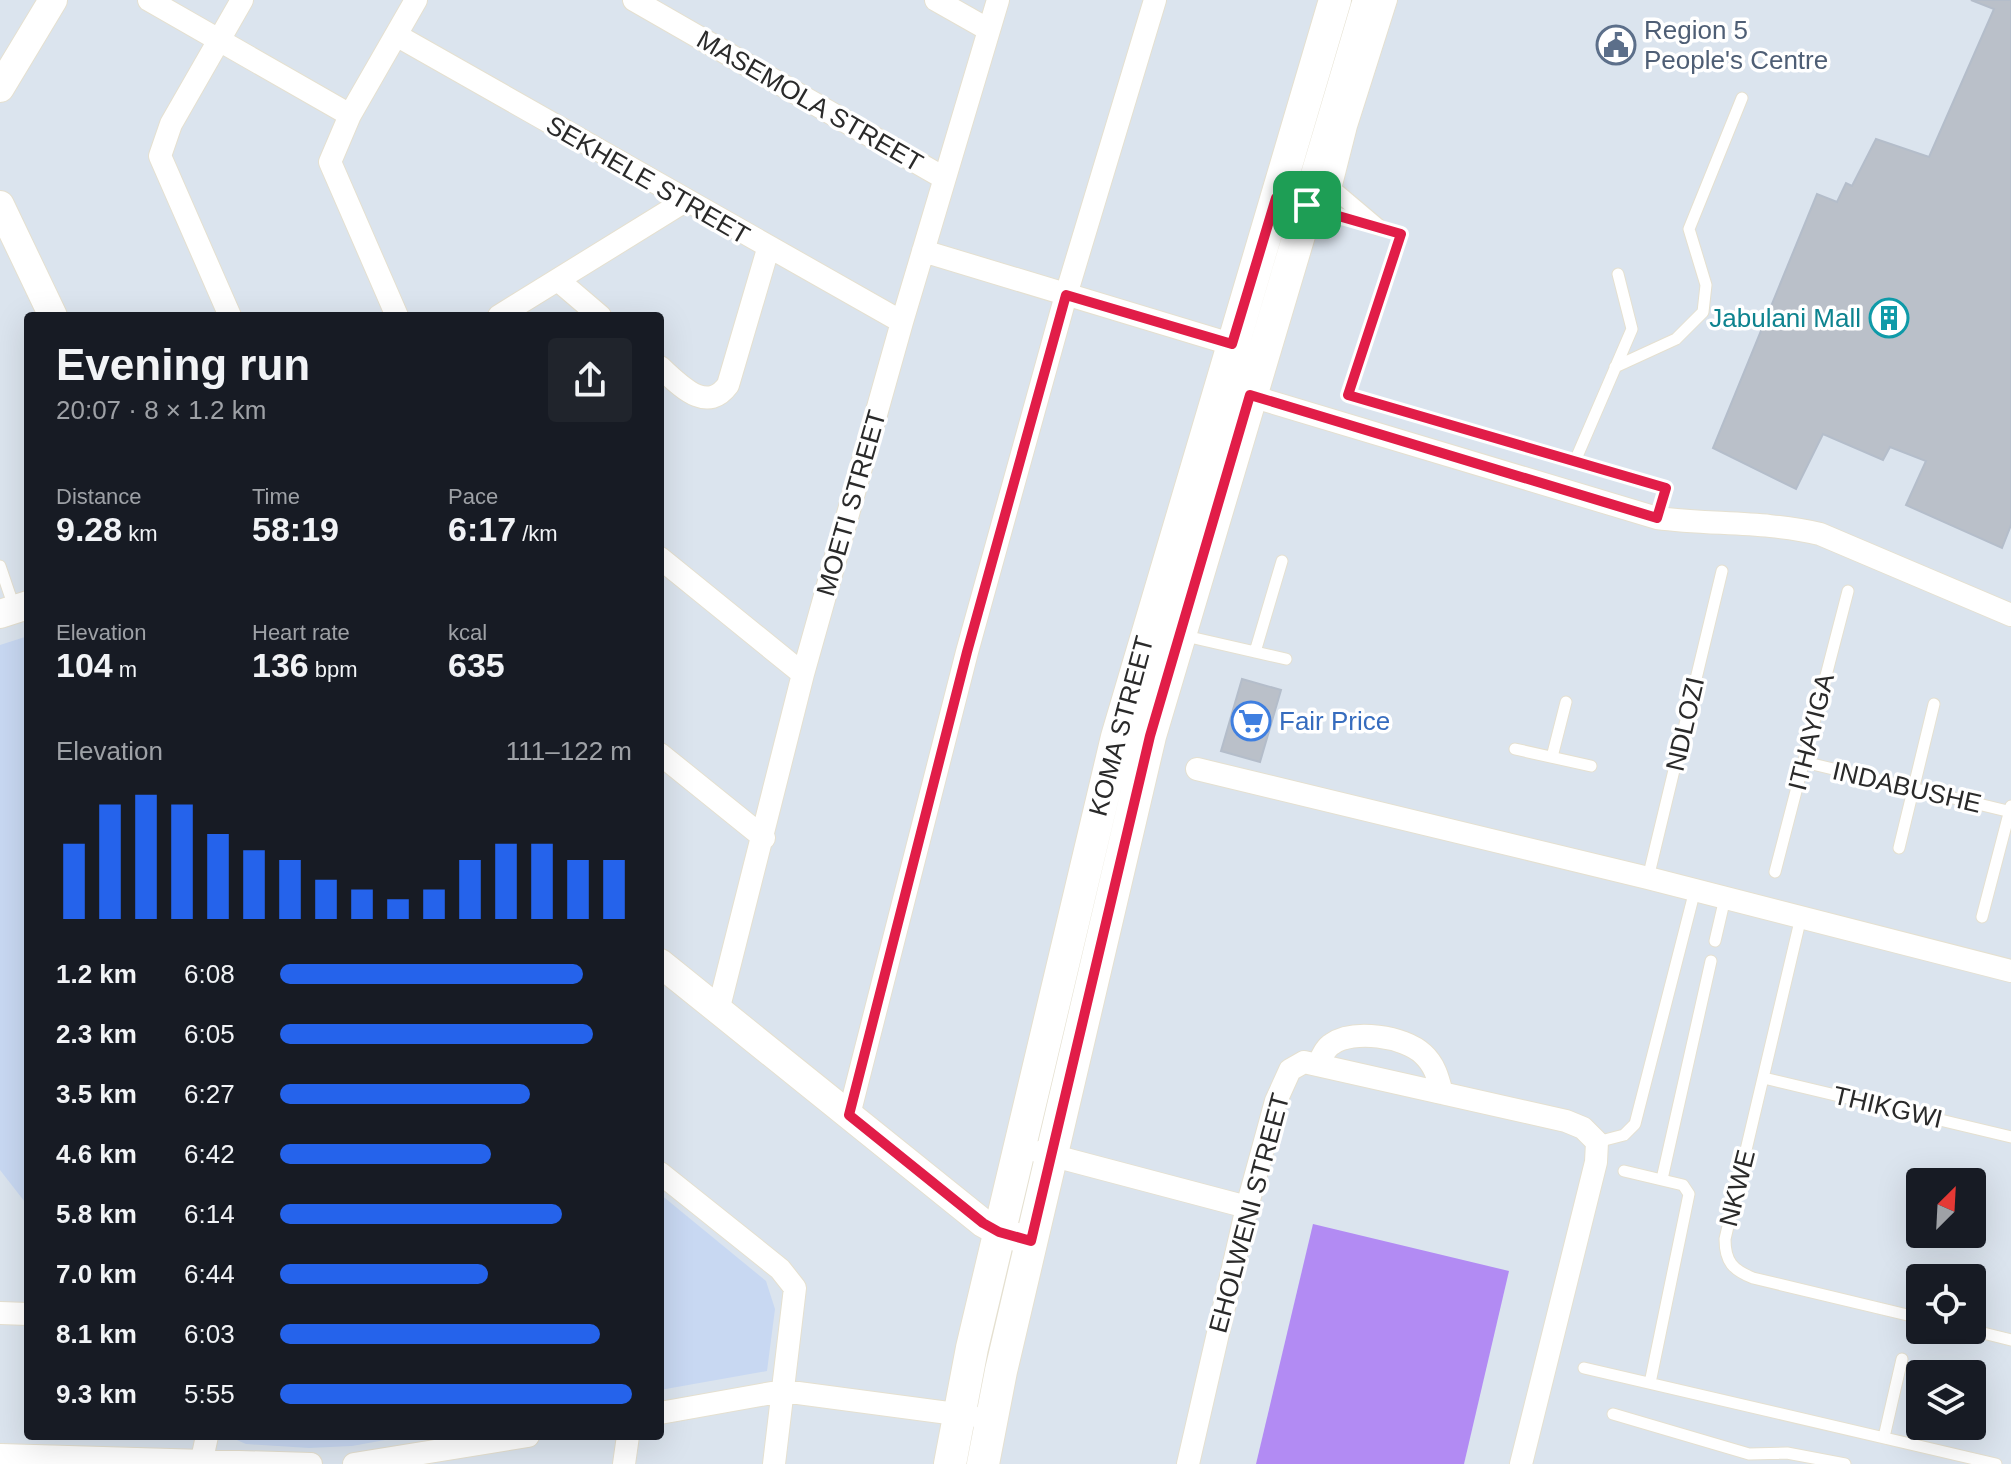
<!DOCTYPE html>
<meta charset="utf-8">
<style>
:root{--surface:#171b24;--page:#20242c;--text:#f1f3f6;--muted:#9ea1a6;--accent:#2563eb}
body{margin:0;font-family:Arial,sans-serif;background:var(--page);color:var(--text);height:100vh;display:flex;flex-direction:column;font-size:30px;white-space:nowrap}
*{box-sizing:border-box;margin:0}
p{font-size:26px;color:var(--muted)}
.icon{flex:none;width:44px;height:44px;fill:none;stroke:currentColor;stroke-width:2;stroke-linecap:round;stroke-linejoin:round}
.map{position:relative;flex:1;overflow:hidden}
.side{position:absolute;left:24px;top:312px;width:640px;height:1128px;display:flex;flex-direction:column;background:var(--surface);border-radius:8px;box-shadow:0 8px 32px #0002}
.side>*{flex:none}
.needle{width:52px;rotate:24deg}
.tools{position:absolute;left:1906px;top:1168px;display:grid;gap:16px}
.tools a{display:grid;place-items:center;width:80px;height:80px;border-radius:8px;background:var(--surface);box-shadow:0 8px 32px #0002;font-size:40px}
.pin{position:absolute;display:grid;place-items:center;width:68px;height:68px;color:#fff;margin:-34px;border-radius:16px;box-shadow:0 4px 12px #0006}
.round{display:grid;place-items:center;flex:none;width:84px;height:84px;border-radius:8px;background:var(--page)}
.head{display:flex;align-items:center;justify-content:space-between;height:136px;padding:0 32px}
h1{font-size:44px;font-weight:800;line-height:60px}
.stats{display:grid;grid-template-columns:repeat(3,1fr);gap:12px;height:136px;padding:8px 32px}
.stats div{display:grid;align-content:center}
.stats b{font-size:34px;font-weight:800}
.stats small{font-size:22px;font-weight:400}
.stats p{font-size:22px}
.chart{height:224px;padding:16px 32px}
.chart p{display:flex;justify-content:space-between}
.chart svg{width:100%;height:144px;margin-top:8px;stroke:var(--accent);stroke-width:6}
ul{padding:0 32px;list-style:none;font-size:26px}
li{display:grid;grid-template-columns:128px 96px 1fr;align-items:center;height:60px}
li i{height:20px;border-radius:10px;background:var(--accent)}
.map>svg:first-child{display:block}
.education{fill:#c8d8f2}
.pitch{fill:#b28bf3}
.building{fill:#bac0c9;stroke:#b4bdca;stroke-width:2}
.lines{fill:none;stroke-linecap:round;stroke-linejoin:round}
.service-casing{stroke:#e5e0d0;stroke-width:13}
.pedestrian-casing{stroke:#e5e0d0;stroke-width:18}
.minor-casing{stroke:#e5e0d0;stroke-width:24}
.tertiary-casing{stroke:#e5e0d0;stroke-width:30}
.secondary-casing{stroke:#e5e0d0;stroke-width:34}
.service{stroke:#fff;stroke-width:11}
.pedestrian{stroke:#fff;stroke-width:16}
.minor{stroke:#fff;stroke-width:22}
.tertiary{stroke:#fff;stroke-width:28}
.secondary{stroke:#fff;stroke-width:32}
.route-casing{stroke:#fff;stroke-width:16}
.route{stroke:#e11d48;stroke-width:10}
.labels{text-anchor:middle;stroke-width:7;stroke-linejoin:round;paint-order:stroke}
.service-label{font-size:26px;fill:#4e5e75;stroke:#fff;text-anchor:start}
.street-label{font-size:26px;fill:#2a2a2a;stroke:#fff}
.culture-label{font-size:26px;fill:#0d838f;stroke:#fff;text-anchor:end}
.shop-label{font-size:26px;fill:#366cbe;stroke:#fff;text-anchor:start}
</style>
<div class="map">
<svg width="2011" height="1464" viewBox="0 0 2011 1464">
<rect width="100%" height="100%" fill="#dbe4ee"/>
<path class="education" d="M28,636v570l-28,-36v-525z
M660,1194l106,87 9,28 -8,62 -107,19z
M407,1436l-55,10 -43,2 -63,-4 -16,-7z"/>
<path class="pitch" d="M1313,1224l196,47 -45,193h-208z"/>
<path class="building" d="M1971,0h40v525l-9,23 -96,-43 20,-44 -36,-14 -7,13 -60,-26 -27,55 -83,-41 104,-254 20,8 9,-19 6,3 24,-47 53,18 65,-148z
M1242,679l39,11 -21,72 -39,-11z"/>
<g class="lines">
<g class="service-casing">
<path id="service" d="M1310,206l91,28 -53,161 227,66 57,-132 -14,-55
M1615,367l61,-28 27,-27 3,-27 -17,-56 53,-131
M1575,461l91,27 -9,30
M0,566l14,41
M1181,635l105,24
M1255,652l27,-91
M1515,749l76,17
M1552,757l14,-55
M1804,762l207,50
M1899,848l35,-144
M1775,872l73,-281
M1648,878l74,-307
M1801,917l-76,322c0,23 8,31 28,39l167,40
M1982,917l29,-111
M1715,941l10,-43
M1764,1078l247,59
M1597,1142l27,-7 11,-11 60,-234
M1624,1171l59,14 6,9 -39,189
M1662,1179l49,-218
M1971,1330l40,10
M1584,1368l412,96
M1613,1414l136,40 38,-1 58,11
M1884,1437l18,-78"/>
</g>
<g class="pedestrian-casing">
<path id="pedestrian" d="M1378,227l-45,-38 16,-63 40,-126"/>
</g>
<g class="minor-casing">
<path id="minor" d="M149,0l201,115
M634,0l310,178
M936,0l53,30
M396,35l506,287
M923,251l321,97
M559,281l41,35
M230,316l-70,-160 11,-32 71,-124
M397,316l-67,-154 20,-47 66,-115
M499,316l186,-115
M660,367c19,17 46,48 68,18l40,-136
M1241,393l416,125c54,7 109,3 163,16l191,81
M660,558l143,116
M660,754l104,84
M1197,769l451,109 363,93
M718,1011l85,-337 99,-352 96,-322
M1318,1064c4,-7 7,-16 14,-20 21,-15 72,-8 91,10 12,11 15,24 19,39
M849,1115l118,-463 99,-357 89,-295
M1039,1152l208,55
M660,1173l120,96 15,19 -21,176
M0,1313l28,1
M660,1413l123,-22 188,25
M0,1455l311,9
M201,1464l6,-28
M354,1464l174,-28
M624,1464l4,-28
M1188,1464l59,-257 29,-106 14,-31 14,-8 262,59 17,7 14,14 -1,20 -75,302"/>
</g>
<g class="tertiary-casing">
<path id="tertiary" d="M0,88l53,-88
M0,205l53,111
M0,614l28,-9
M660,963l323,260 16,9 21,6"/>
</g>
<g class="secondary-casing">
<path id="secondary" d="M950,1464l22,-116 145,-611 218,-737
M983,1464l18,-93 149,-635 219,-736"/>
</g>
<use href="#service" class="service"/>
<use href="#pedestrian" class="pedestrian"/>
<use href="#minor" class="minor"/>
<use href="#tertiary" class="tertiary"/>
<use href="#secondary" class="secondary"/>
</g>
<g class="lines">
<g class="route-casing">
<path id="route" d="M1276,198l125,36 -53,161 318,93 -9,30 -407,-123 -100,341 -119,505 -32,-9 -16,-9 -134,-108 118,-463 99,-357 166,49z"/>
</g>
<use href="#route" class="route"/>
</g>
<defs>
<g id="civic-ring" transform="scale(2)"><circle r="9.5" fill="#fff" stroke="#5c6f8a" stroke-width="1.5"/><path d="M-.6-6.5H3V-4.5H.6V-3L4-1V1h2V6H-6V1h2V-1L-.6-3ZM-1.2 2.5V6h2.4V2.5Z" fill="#5c6f8a"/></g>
<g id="building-ring" transform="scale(2)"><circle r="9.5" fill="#fff" stroke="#0f9aa8" stroke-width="1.5"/><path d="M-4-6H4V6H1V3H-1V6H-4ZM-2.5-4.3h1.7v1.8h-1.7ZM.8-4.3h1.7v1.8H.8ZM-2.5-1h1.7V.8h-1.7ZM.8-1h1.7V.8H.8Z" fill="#0f9aa8"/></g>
<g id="supermarket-ring" transform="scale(2)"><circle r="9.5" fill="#fff" stroke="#3f7fe0" stroke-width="1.5"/><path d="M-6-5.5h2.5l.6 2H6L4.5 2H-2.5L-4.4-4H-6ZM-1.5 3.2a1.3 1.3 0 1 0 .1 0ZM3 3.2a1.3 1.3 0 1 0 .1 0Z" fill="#3f7fe0"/></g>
</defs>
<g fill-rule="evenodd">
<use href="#civic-ring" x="1616" y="45"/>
<use href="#building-ring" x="1889" y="318"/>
<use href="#supermarket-ring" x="1251" y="721"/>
</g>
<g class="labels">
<g class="service-label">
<text x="1644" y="39">Region 5<tspan x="1644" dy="30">People's Centre</tspan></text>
</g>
<g class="street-label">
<text transform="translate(810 101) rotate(30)" y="9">MASEMOLA STREET</text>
<text transform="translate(648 180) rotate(30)" y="9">SEKHELE STREET</text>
<text transform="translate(851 503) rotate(-74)" y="9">MOETI STREET</text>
<text transform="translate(1685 724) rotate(-77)" y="9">NDLOZI</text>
<text transform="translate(1121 726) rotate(-75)" y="9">KOMA STREET</text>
<text transform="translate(1811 732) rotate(-76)" y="9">ITHAYIGA</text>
<text transform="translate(1907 787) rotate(13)" y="9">INDABUSHE</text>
<text transform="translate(1888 1107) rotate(13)" y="9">THIKGWI</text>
<text transform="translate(1737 1188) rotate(-76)" y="9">NKWE</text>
<text transform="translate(1249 1213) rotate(-75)" y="9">EHOLWENI STREET</text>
</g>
<g class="culture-label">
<text x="1861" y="327">Jabulani Mall</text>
</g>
<g class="shop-label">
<text x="1279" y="730">Fair Price</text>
</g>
</g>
</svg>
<div class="tools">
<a><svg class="needle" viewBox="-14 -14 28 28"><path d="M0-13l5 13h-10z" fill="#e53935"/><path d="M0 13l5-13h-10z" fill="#9ea1a6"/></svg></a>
<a><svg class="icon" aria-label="locate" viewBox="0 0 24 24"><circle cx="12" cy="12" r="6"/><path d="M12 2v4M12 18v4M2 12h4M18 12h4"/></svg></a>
<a><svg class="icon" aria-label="layers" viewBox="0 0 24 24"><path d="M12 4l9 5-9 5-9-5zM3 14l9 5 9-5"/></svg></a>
</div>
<div class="pin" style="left:1307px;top:205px;background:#1e9e55"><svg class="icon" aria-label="arrive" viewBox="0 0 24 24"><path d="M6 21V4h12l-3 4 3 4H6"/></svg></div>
<section class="side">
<div class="head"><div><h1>Evening run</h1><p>20:07 · 8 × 1.2 km</p></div><a class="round"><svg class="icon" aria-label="share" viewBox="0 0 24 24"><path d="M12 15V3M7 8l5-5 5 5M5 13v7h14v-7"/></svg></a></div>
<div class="stats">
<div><p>Distance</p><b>9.28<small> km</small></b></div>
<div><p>Time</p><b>58:19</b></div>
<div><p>Pace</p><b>6:17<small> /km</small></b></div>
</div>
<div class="stats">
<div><p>Elevation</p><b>104<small> m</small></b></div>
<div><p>Heart rate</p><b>136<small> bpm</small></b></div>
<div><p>kcal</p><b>635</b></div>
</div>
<div class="chart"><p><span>Elevation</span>111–122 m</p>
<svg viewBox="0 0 160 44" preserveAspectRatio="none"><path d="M5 44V21M15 44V9M25 44V6M35 44V9M45 44V18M55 44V23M65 44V26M75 44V32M85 44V35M95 44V38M105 44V35M115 44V26M125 44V21M135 44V21M145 44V26M155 44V26"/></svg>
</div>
<ul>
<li><b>1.2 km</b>6:08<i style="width:86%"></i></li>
<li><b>2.3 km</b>6:05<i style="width:89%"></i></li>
<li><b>3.5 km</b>6:27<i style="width:71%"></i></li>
<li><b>4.6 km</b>6:42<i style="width:60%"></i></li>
<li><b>5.8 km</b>6:14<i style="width:80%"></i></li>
<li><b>7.0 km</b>6:44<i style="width:59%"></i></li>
<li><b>8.1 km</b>6:03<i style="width:91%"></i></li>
<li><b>9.3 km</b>5:55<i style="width:100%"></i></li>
</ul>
</section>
</div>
